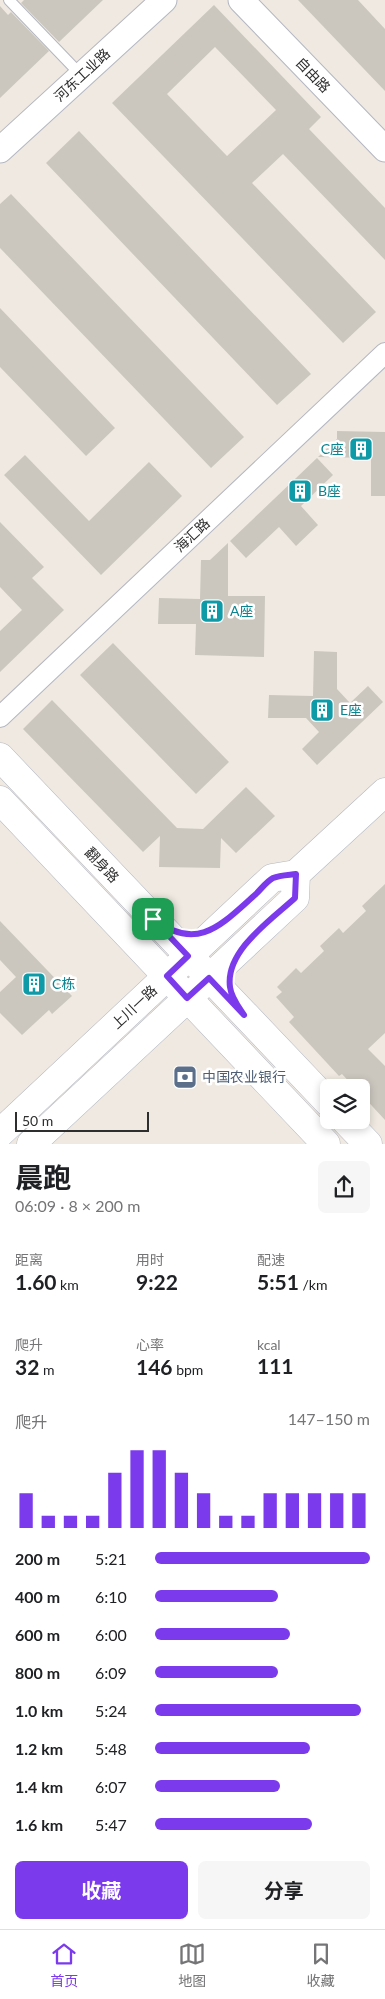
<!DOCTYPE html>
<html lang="zh">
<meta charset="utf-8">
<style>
:root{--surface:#fff;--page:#f6f6f6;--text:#202124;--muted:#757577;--line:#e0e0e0;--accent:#7c3aed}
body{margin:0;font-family:Lato,"Noto Sans SC",sans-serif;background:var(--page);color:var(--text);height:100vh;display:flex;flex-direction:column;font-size:19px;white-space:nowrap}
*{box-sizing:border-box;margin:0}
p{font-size:16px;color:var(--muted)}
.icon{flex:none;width:28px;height:28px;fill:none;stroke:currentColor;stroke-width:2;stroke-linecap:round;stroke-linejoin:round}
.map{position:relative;height:1144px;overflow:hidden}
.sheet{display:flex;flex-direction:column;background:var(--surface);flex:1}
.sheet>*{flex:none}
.controls{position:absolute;left:320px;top:1079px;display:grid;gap:10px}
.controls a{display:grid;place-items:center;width:50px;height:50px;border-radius:8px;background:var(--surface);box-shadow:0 2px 8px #0003;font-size:25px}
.scale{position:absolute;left:15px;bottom:12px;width:134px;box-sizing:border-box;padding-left:5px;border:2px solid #2e2e2e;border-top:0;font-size:14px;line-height:18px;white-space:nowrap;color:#2e2e2e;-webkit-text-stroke:4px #fff;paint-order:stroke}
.pin{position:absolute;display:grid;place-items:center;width:42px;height:42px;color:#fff;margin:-21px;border-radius:10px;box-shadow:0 2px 8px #0006}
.round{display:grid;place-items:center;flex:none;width:52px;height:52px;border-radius:8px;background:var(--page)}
.summary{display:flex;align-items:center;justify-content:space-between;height:85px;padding:0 15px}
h1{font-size:28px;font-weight:700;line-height:38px}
.figures{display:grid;grid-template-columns:repeat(3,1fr);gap:8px;height:85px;padding:5px 15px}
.figures div{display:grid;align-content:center}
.figures b{font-size:21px;font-weight:700}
.figures small{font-size:14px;font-weight:400}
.figures p{font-size:14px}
.chart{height:140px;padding:10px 15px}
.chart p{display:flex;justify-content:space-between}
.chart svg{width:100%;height:90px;margin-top:5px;stroke:var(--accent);stroke-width:6}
.cta{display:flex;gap:10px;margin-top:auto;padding:10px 15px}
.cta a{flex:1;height:58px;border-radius:8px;background:var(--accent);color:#fff;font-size:20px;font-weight:700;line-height:58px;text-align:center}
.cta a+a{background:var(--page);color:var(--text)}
ul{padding:0 15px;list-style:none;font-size:16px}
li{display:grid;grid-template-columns:80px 60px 1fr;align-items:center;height:38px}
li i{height:12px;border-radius:6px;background:var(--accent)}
.dock{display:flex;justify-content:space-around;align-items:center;height:70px;border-top:1px solid var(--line);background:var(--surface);font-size:14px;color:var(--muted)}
.dock a{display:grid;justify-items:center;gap:2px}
.dock .selected{color:var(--accent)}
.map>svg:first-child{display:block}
.building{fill:#cbc7bf;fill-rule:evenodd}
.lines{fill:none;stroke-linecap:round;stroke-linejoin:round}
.service-casing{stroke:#b4b7c1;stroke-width:12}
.minor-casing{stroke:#b4b7c1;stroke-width:22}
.tertiary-casing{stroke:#b4b7c1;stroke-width:27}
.secondary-casing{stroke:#b4b7c1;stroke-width:29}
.service{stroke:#fff;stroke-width:10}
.minor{stroke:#fff;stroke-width:20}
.tertiary{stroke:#fff;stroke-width:25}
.secondary{stroke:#fff;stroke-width:28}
.route-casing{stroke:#fff;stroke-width:10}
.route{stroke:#7c3aed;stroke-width:6}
.labels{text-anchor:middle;stroke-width:5;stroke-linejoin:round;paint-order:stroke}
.street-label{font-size:14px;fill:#2e2e2e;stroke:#fff}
.culture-label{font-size:14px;fill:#0d838f;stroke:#fff;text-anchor:start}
.service-label{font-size:14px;fill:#4e5e75;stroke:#fff;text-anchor:start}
</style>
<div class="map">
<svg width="385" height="1144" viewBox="0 0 385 1144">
<rect width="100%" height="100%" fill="#efe9e1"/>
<path class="building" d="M24,0h79l-44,42 -38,-39z
M298,0h60l27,29v62z
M214,5l107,112 -12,12 76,79v52l-102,-106 -31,29 124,129 -33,31 -231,-240zM215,47l61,63 -49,46 -60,-62z
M0,6l8,9 3,-3 38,39 -49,47z
M79,131l232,243 -34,31 -231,-242z
M11,194l233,243 -33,31 -211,-220v-44z
M0,308l115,120 -29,28 -86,-89z
M337,431l48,1v64h-14v-38l-53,-1 19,-18z
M25,455l64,66 60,-59 33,34 -81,79 -97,-100z
M317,458l16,17 -32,31 17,19 -22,21 -17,-19 -33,31 -16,-17z
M0,522l44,45 -12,11 32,32 -64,62v-41l22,-21 -22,-23z
M228,543v53h37l-1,61 -69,-2 1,-31h-38l1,-26 41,1 1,-39h9z
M113,643l116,119 -33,32 -116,-119z
M314,651l23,1v37l13,14 18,-17 15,16 -66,63 -15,-16 17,-17 -13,-14h-38l1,-23 44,1z
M52,700l125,128 26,1 43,-42 29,29 -39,37 -15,-15 -1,30 -61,-1 1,-31 -17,16 -120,-123z
M385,884v149l-17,16 17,17v54l-24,-26v-6h-6l-13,-14 -3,2 -50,-54 5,-5 -18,-20 6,-5 -5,-5 19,-19 5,5 23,-22 -4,-5 19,-18 4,5 23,-22 -4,-5z
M0,921l72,75 -20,18 -3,-4 -27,25 -22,-22v-21l16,-15 -16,-17z"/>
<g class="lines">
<g class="service-casing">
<path id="service" d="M9,0l72,75"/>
</g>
<g class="minor-casing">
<path id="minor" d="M0,717l385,-364"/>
</g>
<g class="tertiary-casing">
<path id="tertiary" d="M241,0l144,149
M0,150l164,-150"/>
</g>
<g class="secondary-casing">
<path id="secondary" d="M0,757l329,346
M0,800l326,344
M345,1120l23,24
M0,1133l272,-255 24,-4 89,-82
M31,1144l264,-246 1,-24"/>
</g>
<use href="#service" class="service"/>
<use href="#minor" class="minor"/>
<use href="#tertiary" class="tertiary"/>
<use href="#secondary" class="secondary"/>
</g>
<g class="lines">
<g class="route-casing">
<path id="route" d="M296,874l-1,24c-24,22 -70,53 -65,89 1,10 8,19 14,28l-35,-37 -22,20 -20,-22 21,-20 -35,-37c45,34 69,5 103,-25 5,-5 11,-13 17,-16 7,-3 16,-3 23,-4z"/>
</g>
<use href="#route" class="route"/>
</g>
<defs>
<g id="building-square" transform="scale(1.25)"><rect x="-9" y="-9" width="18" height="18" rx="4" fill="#0f9aa8" stroke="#fff"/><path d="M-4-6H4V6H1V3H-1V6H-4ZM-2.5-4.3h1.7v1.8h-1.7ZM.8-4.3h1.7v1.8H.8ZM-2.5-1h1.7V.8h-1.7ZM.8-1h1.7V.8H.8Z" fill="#fff"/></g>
<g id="bank-square" transform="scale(1.25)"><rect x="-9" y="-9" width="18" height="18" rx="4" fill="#5c6f8a" stroke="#fff"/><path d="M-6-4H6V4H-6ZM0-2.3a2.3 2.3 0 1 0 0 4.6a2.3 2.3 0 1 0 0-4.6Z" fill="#fff"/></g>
</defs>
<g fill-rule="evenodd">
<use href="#building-square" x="361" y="449"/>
<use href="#building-square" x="300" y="491"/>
<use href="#building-square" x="212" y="611"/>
<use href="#building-square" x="322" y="710"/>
<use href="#building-square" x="34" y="984"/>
<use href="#bank-square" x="185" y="1077"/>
</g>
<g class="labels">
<g class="street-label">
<text transform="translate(82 75) rotate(-43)" y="5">河东工业路</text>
<text transform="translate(313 75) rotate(46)" y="5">自由路</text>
<text transform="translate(192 535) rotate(-43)" y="5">海汇路</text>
<text transform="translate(102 865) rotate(47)" y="5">翻身路</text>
<text transform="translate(134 1007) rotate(-43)" y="5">上川一路</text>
</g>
<g class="culture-label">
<text x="344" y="454" text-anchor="end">C座</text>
<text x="318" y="496">B座</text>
<text x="230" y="616">A座</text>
<text x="340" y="715">E座</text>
<text x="52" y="989">C栋</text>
</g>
<g class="service-label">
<text x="202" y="1082">中国农业银行</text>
</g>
</g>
</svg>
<div class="controls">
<a><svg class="icon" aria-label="layers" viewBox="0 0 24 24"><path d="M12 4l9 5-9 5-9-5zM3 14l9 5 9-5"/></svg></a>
</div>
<div class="scale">50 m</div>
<div class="pin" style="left:153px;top:919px;background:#1e9e55"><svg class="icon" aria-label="arrive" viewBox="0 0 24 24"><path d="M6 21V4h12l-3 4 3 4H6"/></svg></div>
</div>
<section class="sheet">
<div class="summary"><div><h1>晨跑</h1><p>06:09 · 8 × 200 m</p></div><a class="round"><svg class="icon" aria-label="share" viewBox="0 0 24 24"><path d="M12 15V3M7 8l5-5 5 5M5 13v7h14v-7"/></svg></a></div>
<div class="figures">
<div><p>距离</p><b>1.60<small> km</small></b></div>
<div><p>用时</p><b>9:22</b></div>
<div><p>配速</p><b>5:51<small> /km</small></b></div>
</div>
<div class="figures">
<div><p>爬升</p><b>32<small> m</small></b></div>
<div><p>心率</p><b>146<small> bpm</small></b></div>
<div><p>kcal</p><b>111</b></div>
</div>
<div class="chart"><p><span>爬升</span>147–150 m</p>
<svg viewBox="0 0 160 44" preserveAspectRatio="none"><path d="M5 44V27M15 44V38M25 44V38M35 44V38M45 44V17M55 44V6M65 44V6M75 44V17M85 44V27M95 44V38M105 44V38M115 44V27M125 44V27M135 44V27M145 44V27M155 44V27"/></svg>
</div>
<ul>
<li><b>200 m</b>5:21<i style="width:100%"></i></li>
<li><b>400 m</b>6:10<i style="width:57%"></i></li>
<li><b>600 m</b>6:00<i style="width:63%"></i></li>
<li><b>800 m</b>6:09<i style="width:57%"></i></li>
<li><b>1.0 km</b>5:24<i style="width:96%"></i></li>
<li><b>1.2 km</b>5:48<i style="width:72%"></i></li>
<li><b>1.4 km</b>6:07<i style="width:58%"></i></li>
<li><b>1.6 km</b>5:47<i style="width:73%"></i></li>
</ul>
<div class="cta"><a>收藏</a><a>分享</a></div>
</section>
<nav class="dock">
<a class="selected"><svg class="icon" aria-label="home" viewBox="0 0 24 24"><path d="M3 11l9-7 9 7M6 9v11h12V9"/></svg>首页</a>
<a><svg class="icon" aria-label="map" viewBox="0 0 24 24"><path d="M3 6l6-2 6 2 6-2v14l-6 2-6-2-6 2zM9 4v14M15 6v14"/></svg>地图</a>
<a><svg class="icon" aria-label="saved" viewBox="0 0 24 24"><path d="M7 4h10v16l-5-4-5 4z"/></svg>收藏</a>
</nav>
